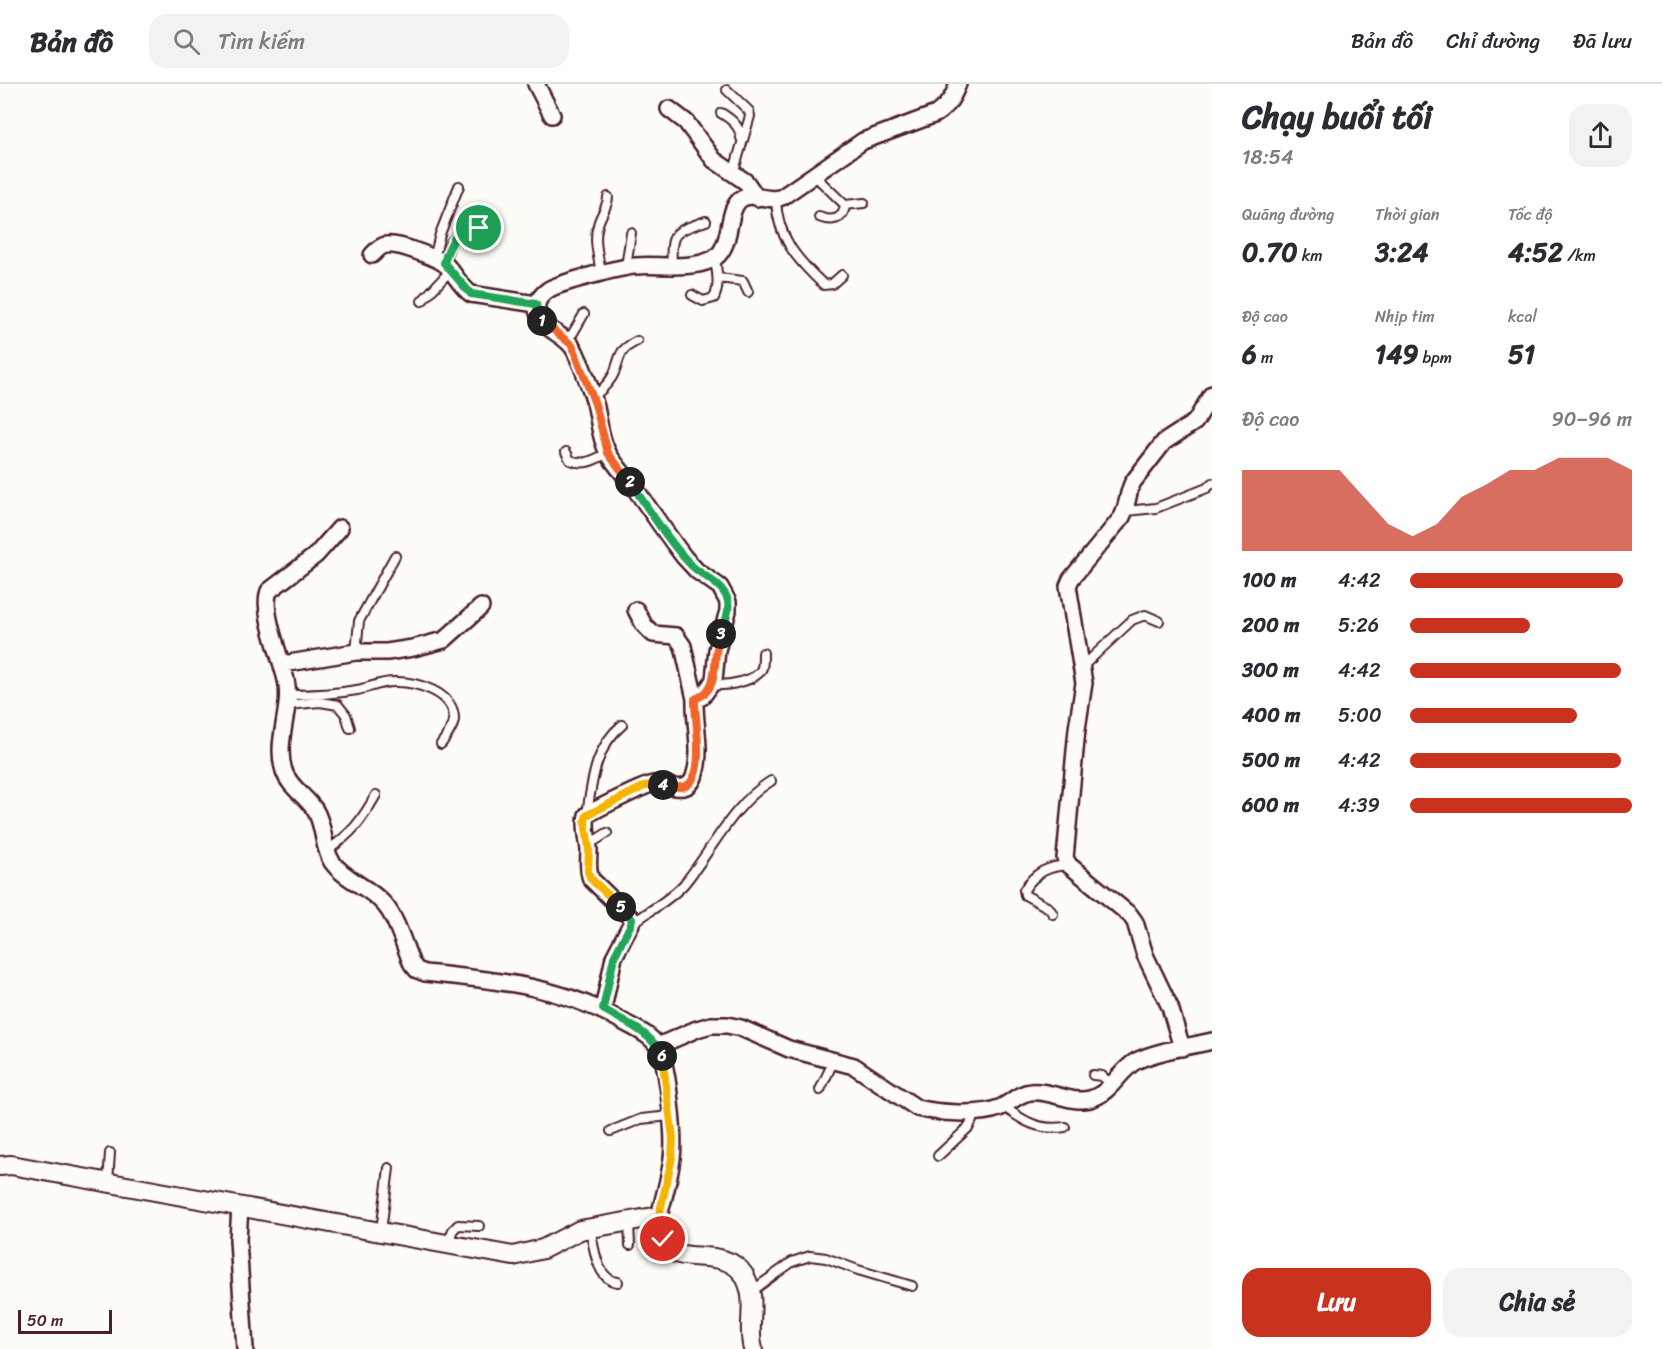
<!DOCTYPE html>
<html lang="vi">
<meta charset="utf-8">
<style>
:root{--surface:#fff;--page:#f2f2f3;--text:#2b2b33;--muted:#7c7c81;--line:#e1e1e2;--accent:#c8321e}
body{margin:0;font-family:Sriracha,sans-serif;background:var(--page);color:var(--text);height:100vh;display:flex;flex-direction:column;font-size:22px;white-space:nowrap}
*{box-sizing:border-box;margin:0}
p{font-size:20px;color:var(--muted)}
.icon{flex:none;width:33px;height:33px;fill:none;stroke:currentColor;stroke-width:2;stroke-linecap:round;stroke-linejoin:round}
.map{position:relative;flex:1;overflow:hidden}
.panel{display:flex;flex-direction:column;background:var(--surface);width:450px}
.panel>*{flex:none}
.scale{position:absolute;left:18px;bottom:15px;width:94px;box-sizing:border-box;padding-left:6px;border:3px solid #4a1f2b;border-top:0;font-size:16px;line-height:21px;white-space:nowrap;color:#4a1f2b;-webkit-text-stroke:4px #fdfcf7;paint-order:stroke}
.pin{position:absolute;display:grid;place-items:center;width:51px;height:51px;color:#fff;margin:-26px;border:3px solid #fff;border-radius:50%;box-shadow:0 2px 6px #0007}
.km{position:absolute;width:30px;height:30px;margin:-15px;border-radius:50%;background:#222;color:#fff;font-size:16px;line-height:30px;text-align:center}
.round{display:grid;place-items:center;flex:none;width:63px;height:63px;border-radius:18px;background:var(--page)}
.overview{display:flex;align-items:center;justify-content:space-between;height:102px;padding:0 30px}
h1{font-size:33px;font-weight:700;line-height:45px}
.figures{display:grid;grid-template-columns:repeat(3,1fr);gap:9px;height:102px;padding:6px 30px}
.figures div{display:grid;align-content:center}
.figures b{font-size:26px;font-weight:700}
.figures small{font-size:16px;font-weight:400}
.figures p{font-size:16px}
.chart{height:168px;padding:12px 30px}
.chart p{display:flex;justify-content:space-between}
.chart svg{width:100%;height:108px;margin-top:6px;fill:var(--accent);opacity:.7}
.action{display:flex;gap:12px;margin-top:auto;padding:12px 30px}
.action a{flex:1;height:69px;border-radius:18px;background:var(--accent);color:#fff;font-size:24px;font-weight:700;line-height:69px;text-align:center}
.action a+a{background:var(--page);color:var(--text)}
ul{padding:0 30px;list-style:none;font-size:20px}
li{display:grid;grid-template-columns:96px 72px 1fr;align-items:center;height:45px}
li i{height:15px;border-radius:8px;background:var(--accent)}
header{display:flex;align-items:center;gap:36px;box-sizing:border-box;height:84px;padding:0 30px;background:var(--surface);border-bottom:2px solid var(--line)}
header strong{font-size:28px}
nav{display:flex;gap:33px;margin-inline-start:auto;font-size:21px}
.search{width:420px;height:54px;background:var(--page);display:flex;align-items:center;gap:15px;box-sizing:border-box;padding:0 21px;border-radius:18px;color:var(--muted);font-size:22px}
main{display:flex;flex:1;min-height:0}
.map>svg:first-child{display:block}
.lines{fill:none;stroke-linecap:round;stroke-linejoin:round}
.service-casing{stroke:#4a1f2b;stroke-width:12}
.minor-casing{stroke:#4a1f2b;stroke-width:20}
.tertiary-casing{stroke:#4a1f2b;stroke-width:22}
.service{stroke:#fdfcf7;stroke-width:8}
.minor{stroke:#fdfcf7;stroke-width:15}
.tertiary{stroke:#fdfcf7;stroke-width:18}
.split-1-casing{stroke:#fff;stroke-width:12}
.split-2-casing{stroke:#fff;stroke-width:12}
.split-3-casing{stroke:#fff;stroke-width:12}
.split-4-casing{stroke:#fff;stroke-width:12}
.split-5-casing{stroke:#fff;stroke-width:12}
.split-6-casing{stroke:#fff;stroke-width:12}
.split-7-casing{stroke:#fff;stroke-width:12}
.split-1{stroke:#22a559;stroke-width:8}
.split-2{stroke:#f0652b;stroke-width:8}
.split-3{stroke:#22a559;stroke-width:8}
.split-4{stroke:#f0652b;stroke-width:8}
.split-5{stroke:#f5b400;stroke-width:8}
.split-6{stroke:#22a559;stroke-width:8}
.split-7{stroke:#f5b400;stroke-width:8}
</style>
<header>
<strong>Bản đồ</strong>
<div class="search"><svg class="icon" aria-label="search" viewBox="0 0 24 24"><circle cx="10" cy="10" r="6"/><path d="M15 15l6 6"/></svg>Tìm kiếm</div>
<nav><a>Bản đồ</a><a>Chỉ đường</a><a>Đã lưu</a></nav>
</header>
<main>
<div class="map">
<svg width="1212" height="1265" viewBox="0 0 1212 1265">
<rect width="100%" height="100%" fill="#fdfcf7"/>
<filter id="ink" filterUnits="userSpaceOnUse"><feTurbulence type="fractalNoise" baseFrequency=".0167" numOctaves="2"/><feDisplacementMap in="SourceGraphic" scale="12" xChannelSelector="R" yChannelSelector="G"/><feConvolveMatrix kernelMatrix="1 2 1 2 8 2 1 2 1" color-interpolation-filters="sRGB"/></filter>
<g filter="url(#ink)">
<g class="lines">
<g class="service-casing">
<path id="service" d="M727,6l22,21 1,5 -17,58
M721,29c10,6 19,13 20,25
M814,91l31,30c-1,15 -14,17 -26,12
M776,115c1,38 21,61 48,86l8,-1 10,-9
M845,121l19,-2
M434,175l6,-25 19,-48
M444,179l7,-21 18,-21h5l13,21
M672,182c-2,-35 2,-34 34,-45
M626,183l5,-34
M601,190c-2,-16 -8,-34 -3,-49 2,-10 10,-18 10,-28
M718,194l25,3 5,11
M692,211l11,6 11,-3c6,-12 3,-26 1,-39
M422,217l28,-30
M566,255l7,-6 11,-19
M593,313c9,-7 18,-15 22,-26 6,-17 4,-21 22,-30
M566,368l4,8c15,6 24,0 38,-7
M1126,427l30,-3 51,-20 5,-5
M356,568l3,-31 36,-65
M1082,583l50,-47 13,-5 14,6
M712,601c13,1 45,-3 50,-17 1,-4 1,-10 1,-15
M288,611c24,0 46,-1 69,-5 12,-2 24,-8 36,-8 22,-1 62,10 61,38 -1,9 -8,17 -13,24
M287,621l33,-3 18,3 8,10 4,13
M587,730c5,-32 8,-67 35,-89
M588,761l19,-12
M327,767c26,-19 33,-28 49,-56
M1053,830l-4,-6 -24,-13 -1,-5c11,-18 25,-24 45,-25
M633,839c16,-12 38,-24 51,-39 29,-35 48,-79 87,-103
M1093,991l9,1 9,8
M820,1006l14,-30
M1003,1022c20,15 36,25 62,21
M611,1047l30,-12 29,-3
M938,1072l31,-29 7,-15
M108,1098l2,-29
M629,1139l1,22
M590,1144c4,18 6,52 28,54
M381,1147l8,-63
M447,1160l6,-14 5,-5 21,1
M752,1207l40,-29 18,-6 16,2 32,12 54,16"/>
</g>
<g class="minor-casing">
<path id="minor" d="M536,0l16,31
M669,25l17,13 28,38 32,22 11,16
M372,171c4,-4 9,-10 15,-10 11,-2 51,13 59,20 9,9 14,21 25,29l65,10
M340,444l-24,27 -47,36c-8,20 12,66 17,89 7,29 -12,61 -2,91 5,16 22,25 31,39 10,16 7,37 17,52 12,17 36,25 50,40 14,13 22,44 30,62l5,6 8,3c71,7 139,13 202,51 11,6 23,11 30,21 11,15 18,93 15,113 -2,19 -8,39 -13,58
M636,526l8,15 9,9 23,2 7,10 12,53
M283,580l73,-12h31l26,-4 31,-8 37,-33
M603,925l11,-52 17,-33 1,-5 -41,-40c-4,-10 -2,-19 -2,-29 -1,-12 -5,-23 -2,-35 7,-5 60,-31 66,-31 14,-1 34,12 41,-7 9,-26 0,-52 1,-78l7,-2 12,-17 3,-30 11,-39v-9l-8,-15 -23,-16 -13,-14c-18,-24 -35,-49 -53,-74 -8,-10 -18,-20 -24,-32 -7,-14 -8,-30 -11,-44 -5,-19 -13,-39 -21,-56 -8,-17 -31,-19 -37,-38 -4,-10 2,-17 10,-23 10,-7 73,-23 87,-24 24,-2 53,4 76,-6 24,-10 13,-53 32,-62 12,-6 26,5 39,-1l81,-56 73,-27c12,-8 17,-17 22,-30
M658,962l39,-17 14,-4h16l14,3 48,21 65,17 63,42c20,5 62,8 82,0 11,-4 19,-15 32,-16 20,-2 40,12 59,7 20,-5 29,-28 46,-38 23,-11 52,-14 76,-20
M1182,964l-12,-41 -25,-52 -10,-33 -5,-7 -61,-50 -4,-7 12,-129 7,-46 -16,-97 3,-7 51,-62c6,-11 5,-24 11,-35l31,-40 31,-20 17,-28
M240,1123l-2,33 7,109"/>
</g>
<g class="tertiary-casing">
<path id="tertiary" d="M0,1082l11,-1 502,91 30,-7 37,-19 79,-14c2,9 2,24 8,31 15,18 58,-1 77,28 15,25 2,49 9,74"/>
</g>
<use href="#service" class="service"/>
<use href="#minor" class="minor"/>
<use href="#tertiary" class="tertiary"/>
</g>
</g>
<g class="lines" filter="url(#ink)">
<g class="split-1-casing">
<path id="split-1" d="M479,144l-5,-7h-5c-13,12 -21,25 -25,42l27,31 65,10 2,9 4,8"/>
</g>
<g class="split-2-casing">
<path id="split-2" d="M542,237l30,24 23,59 13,49 22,29"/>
</g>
<g class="split-3-casing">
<path id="split-3" d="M630,398c19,27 37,58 60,82 10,11 28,17 35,30 8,12 0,27 -4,40"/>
</g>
<g class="split-4-casing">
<path id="split-4" d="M663,701c8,1 16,4 23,1 21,-11 8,-68 9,-87 21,-7 19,-28 21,-46 1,-7 3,-13 5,-19"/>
</g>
<g class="split-5-casing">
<path id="split-5" d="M621,823l-30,-28 -3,-7 1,-23 -4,-28 2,-6 58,-29 12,-2 6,1"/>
</g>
<g class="split-6-casing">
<path id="split-6" d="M621,823l11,12 -1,5 -17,33 -11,52c21,13 49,23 59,47"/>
</g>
<g class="split-7-casing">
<path id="split-7" d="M662,972l11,82 -1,20 -13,58 4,23"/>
</g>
<use href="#split-1" class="split-1"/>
<use href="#split-2" class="split-2"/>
<use href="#split-3" class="split-3"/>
<use href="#split-4" class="split-4"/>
<use href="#split-5" class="split-5"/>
<use href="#split-6" class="split-6"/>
<use href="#split-7" class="split-7"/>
</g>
</svg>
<div class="scale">50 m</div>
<div class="pin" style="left:479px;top:144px;background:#1e9e55"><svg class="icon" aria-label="arrive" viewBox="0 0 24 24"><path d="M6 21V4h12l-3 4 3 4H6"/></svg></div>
<div class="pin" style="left:663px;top:1155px;background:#d93025"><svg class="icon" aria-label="check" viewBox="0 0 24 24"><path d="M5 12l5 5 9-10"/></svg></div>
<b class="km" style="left:542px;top:237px">1</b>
<b class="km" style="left:630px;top:398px">2</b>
<b class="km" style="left:721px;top:550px">3</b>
<b class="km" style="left:663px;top:701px">4</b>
<b class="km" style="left:621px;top:823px">5</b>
<b class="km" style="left:662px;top:972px">6</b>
</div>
<section class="panel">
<div class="overview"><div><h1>Chạy buổi tối</h1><p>18:54</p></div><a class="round"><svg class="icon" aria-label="share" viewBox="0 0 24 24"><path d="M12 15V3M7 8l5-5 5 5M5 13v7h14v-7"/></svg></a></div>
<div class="figures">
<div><p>Quãng đường</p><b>0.70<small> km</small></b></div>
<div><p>Thời gian</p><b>3:24</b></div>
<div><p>Tốc độ</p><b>4:52<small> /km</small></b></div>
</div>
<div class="figures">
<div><p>Độ cao</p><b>6<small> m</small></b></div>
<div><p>Nhịp tim</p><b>149<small> bpm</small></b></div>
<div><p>kcal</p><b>51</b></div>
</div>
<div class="chart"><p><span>Độ cao</span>90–96 m</p>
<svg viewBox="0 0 160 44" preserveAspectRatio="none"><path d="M0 44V11L10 11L20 11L30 11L40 11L50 22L60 33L70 38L80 33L90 22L100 17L110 11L120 11L130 6L140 6L150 6L160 11V44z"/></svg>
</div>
<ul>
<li><b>100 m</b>4:42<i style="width:96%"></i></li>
<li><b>200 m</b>5:26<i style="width:54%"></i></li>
<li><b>300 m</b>4:42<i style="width:95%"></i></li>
<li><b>400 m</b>5:00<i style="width:75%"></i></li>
<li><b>500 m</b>4:42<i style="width:95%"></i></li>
<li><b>600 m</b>4:39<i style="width:100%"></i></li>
</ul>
<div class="action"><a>Lưu</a><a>Chia sẻ</a></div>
</section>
</main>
